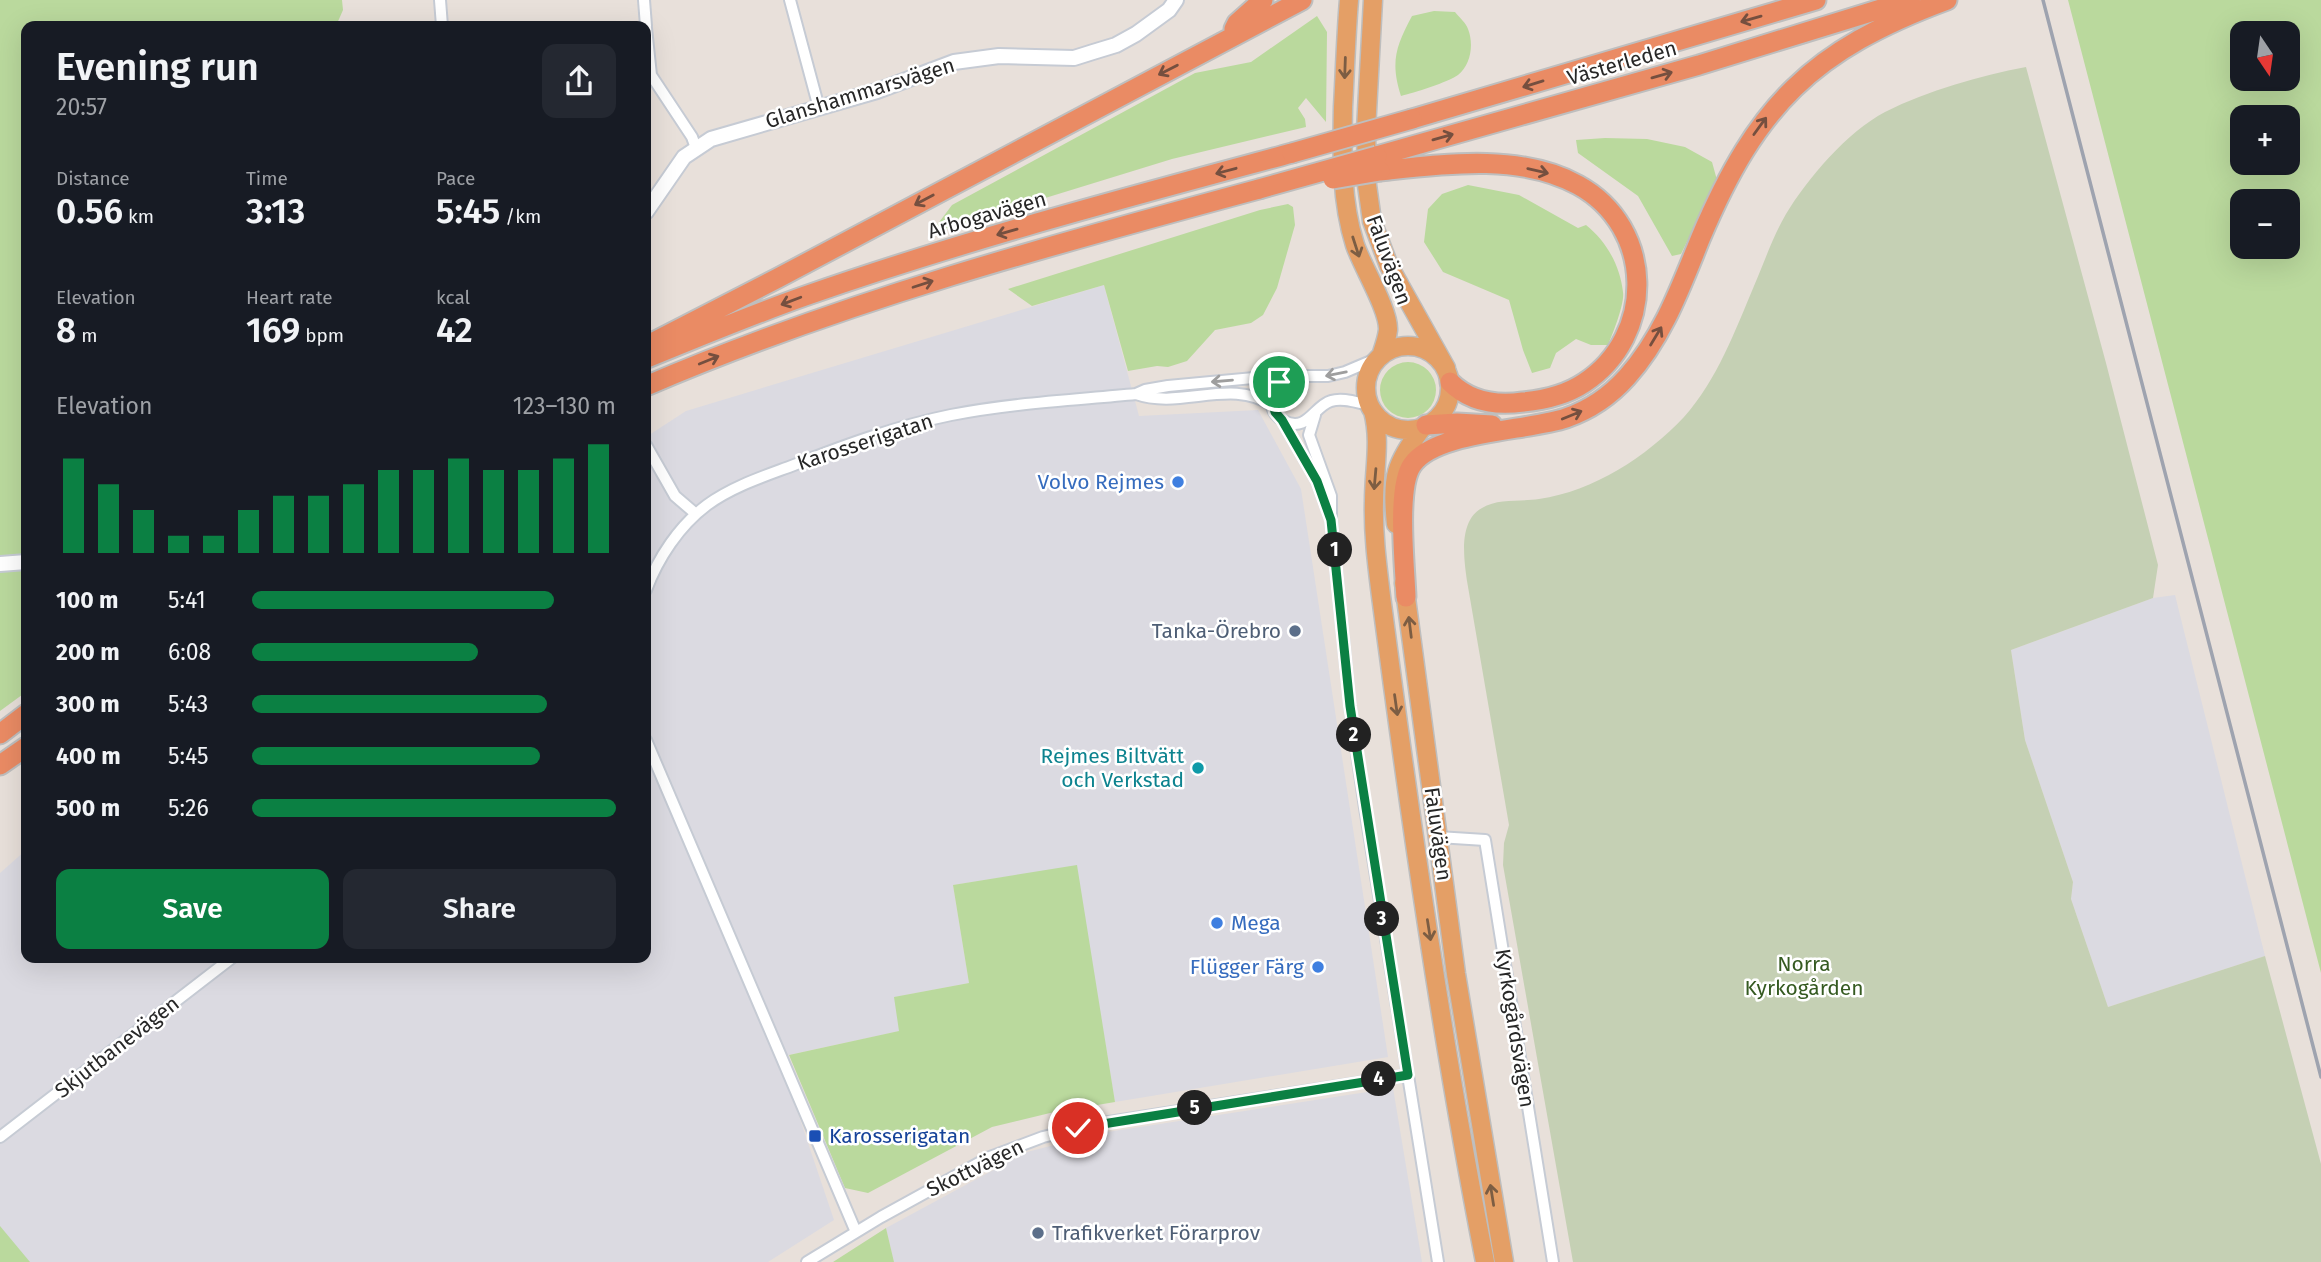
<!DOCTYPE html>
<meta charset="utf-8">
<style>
:root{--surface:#171b24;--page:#242831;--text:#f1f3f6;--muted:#9ea1a6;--accent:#0b8043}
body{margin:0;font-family:"Fira Sans",sans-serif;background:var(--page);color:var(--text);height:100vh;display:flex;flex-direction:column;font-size:26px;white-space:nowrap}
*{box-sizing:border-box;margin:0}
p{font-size:23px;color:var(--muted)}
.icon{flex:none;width:38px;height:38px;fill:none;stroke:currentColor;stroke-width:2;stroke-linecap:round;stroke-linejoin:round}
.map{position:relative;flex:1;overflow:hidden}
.details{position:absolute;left:21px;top:21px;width:630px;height:942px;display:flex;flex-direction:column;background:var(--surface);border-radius:14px;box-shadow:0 7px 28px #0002}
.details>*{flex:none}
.needle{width:46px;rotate:167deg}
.tools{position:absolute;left:2230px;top:21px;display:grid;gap:14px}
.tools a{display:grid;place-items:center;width:70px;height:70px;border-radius:14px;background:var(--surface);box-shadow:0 7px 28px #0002;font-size:35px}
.pin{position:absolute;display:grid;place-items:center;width:60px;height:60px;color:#fff;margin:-30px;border:4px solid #fff;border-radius:50%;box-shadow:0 2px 7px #0007}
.km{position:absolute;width:35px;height:35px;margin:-18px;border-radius:50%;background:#222;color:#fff;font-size:19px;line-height:35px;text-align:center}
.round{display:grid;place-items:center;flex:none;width:74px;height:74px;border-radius:14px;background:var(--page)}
.summary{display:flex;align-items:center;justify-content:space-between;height:119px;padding:0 35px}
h1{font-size:38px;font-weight:600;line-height:52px}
.metrics{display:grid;grid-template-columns:repeat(3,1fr);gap:10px;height:119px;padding:7px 35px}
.metrics div{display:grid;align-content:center}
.metrics b{font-size:35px;font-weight:600}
.metrics small{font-size:19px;font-weight:400}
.metrics p{font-size:19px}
.chart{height:196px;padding:14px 35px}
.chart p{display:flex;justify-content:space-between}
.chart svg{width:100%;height:126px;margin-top:7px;stroke:var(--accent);stroke-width:6}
.button{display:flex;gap:14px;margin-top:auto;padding:14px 35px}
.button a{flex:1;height:80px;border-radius:14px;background:var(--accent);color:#fff;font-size:28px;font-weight:600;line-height:80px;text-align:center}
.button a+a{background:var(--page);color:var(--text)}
ul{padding:0 35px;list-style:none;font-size:23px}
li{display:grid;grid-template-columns:112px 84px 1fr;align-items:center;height:52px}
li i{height:18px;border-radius:9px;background:var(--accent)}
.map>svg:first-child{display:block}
.industrial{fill:#dbdae1}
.green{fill:#bad99d;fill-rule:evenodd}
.cemetery{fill:#c5d0b4}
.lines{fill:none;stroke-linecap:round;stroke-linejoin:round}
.minor-casing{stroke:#c6cbd4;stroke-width:14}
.tertiary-casing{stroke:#c6cbd4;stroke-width:18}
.trunk-casing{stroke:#bebebe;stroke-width:21}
.motorway-casing{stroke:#bebebe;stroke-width:23}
.minor{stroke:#fff;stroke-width:10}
.tertiary{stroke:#fff;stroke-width:14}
.trunk{stroke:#e49f66;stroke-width:18}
.motorway{stroke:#ea8b64;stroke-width:19}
.rail{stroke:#9ea3af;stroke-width:3.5}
.motorway-bridge-casing{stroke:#bebebe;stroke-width:23;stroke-linecap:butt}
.motorway-bridge{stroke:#ea8b64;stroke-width:19}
.oneway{stroke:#754f3f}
.oneway2{stroke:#7c5d43}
.oneway3{stroke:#9e9e9e}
.route-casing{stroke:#fff;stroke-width:14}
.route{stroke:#0b8043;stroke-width:9}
.shop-dot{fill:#3f7fe0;stroke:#fff;stroke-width:2.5}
.service-dot{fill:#5c6f8a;stroke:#fff;stroke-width:2.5}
.culture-dot{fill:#0f9aa8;stroke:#fff;stroke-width:2.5}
.transit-dot{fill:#1a4fb4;stroke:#fff;stroke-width:2.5}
.labels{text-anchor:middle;stroke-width:5;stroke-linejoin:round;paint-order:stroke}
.street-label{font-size:21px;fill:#272727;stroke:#fff}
.shop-label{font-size:21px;fill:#366cbe;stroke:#fff;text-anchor:end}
.service-label{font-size:21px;fill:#4e5e75;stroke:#fff;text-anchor:end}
.culture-label{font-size:21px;fill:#0d838f;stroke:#fff;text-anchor:end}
.park-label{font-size:21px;fill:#355a21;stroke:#fff}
.transit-label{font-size:21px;fill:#164399;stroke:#fff;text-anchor:start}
</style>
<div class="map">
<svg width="2321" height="1262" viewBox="0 0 2321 1262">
<rect width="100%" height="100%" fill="#e8e0da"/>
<path class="industrial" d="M1104,285l35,131 119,-6 43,79 87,568 -273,45 -39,-236 -123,19 16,98 -74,14 5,34 -121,26 55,163 -66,42h-768v-389l26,-23v107h620v-520l40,-26z
M2175,595l90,361 -157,51 -37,-108 2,-17 -48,-142 -14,-90 142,-52z
M1393,1088l29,174h-528l-8,-34 141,-76 74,-19z"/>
<path class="green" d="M0,0h342l1,10 -7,16h-310v666l-26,19z
M2068,0h253v973zM2242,33h45v46h-45zM2242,117h45v46h-45zM2242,201h45v46h-45z
M1434,11l21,1c4,5 11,11 13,17 6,15 3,36 -10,46 -9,7 -45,18 -57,21 -11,-34 -5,-50 11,-80z
M1317,16l10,16 -1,90 -20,-24 -8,10 7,11 1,8 -134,32 -241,74 21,-28 243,-132 56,-11z
M1605,138l42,1 38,8 27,15 5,18 -36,74 -9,2 -34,-60 -60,-43 -2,-13z
M1468,185l51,10 59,33 8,-3c20,16 34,40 37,67 2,11 -10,41 -15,53h-17l-15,-6 -20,14 -6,15 -18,5 -9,-23 -14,-50 -66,-28 -19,-30 4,-33 14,-15z
M1288,204l5,3 2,18 -18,63 -14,27 -12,8 -36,7 -28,31 -19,6 -11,-1 -29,5 -24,-86 -72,21 -24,-17 252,-79z
M1380 390a28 28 0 1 1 56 0a28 28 0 1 1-56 0Z
M1077,865l38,237 -65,11 -58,14 -124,66 -23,-5 -56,-133 110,-24 -5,-34 75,-14 -16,-98z
M0,1226l30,36h-30z
M886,1228l8,34h-61z"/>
<path class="cemetery" d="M2026,67l80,296 52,202 -5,33 -142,52 14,90 48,142 -2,17 37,108 157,-51 56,208v98h-748l-70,-397 1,-22 5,-18 -42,-244c-3,-22 -9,-60 15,-73 16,-10 39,-6 57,-9 55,-8 107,-42 145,-82 33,-37 51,-86 70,-131 10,-23 19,-50 32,-72 22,-36 61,-82 99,-102 44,-22 94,-36 141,-45z"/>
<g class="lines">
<g class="minor-casing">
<path id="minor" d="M440,0l2,26
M644,0l2,26
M790,0l29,108
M646,28l5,47 41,62 4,11
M1288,378c-19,6 -24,33 -4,43 23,12 30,-15 47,-20 12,-4 27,2 39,4
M1136,394c45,16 96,-17 137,12
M1315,415l-6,20 22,61v24l19,186 15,102 73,454
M1282,420l35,61 13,36
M646,445l29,51 21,18
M646,590c12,-32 33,-64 61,-85 26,-19 58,-29 87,-40 51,-20 103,-39 157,-50 61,-12 124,-15 185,-21l9,-4 23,-4 106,-10h54l17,-4 33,-14
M646,740l210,492
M1438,837l47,3 68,422
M0,1137l233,-180
M807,1262l74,-45 109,-60 53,-20 53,-13 312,-49"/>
</g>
<g class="tertiary-casing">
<path id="tertiary" d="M646,212l38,-55 27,-18 166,-48 77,-29 45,-6 75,2 19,-6 23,-7 20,-11 33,-24 7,-10
M0,564l26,-2"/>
</g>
<g class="trunk-casing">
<path id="trunk" d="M1349,0c-3,36 -4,71 -6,107 -1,47 -2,94 12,138 8,23 34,65 33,85 -1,9 -4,17 -7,26
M1373,0l-7,130 1,55 5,36 17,45 57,102
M1366 388a42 42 0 1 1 84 0a42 42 0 1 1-84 0Z
M1373,411c8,30 1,59 1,90 -1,32 3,63 7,95 29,222 61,446 104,666
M1396,524c-5,-46 -1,-61 27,-97
M1404,583l52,391 48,288"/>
</g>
<g class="motorway-casing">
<path id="motorway" d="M1234,29l3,-6 26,-23
M1412,119l404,-119
M1377,156l322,-91 211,-65
M1380,171c63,-7 140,-18 198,14 77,42 78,151 6,198 -18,12 -40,17 -61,19 -28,4 -53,0 -73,-20
M646,346l132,-68 524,-278
M647,358c52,-21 104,-43 158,-62 160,-56 324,-99 487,-143
M646,386c198,-85 405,-141 613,-197
M1426,425l31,-2 35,2
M1406,597c-1,-30 -10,-109 6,-132 23,-34 116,-34 154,-47 23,-8 45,-23 61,-41 36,-40 54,-91 74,-140 56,-132 111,-187 246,-237
M0,734l26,-20
M0,765l26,-18"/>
</g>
<use href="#minor" class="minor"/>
<use href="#tertiary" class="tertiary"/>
<use href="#trunk" class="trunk"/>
<use href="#motorway" class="motorway"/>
<path class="rail" d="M2043,0l278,1077"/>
<g class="motorway-bridge-casing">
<path id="motorway-bridge" d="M1292,153l120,-34
M1333,179l47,-8
M1259,189l118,-33"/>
</g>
<use href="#motorway-bridge" class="motorway-bridge"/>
</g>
<defs><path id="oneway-shaft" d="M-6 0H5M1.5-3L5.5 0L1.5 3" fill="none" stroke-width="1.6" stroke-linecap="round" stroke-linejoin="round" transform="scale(1.75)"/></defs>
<g class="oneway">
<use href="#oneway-shaft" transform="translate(1751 19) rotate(164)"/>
<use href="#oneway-shaft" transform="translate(1168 70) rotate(153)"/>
<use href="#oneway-shaft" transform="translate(1662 75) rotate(-16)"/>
<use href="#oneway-shaft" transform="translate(1533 84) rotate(163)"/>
<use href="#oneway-shaft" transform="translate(1760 126) rotate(-54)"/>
<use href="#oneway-shaft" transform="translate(1443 137) rotate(-16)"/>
<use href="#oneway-shaft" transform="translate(1226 171) rotate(165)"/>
<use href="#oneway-shaft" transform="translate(1538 171) rotate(13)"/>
<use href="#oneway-shaft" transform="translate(924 200) rotate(152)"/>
<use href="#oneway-shaft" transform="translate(1007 232) rotate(164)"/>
<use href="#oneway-shaft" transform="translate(923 284) rotate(-18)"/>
<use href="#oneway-shaft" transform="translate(791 301) rotate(159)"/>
<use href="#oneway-shaft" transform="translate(1656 336) rotate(-59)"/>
<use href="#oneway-shaft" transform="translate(709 360) rotate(-22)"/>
<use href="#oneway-shaft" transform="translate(1572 415) rotate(-22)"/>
</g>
<g class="oneway2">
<use href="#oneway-shaft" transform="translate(1345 68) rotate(92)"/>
<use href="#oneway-shaft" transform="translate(1356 247) rotate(72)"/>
<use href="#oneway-shaft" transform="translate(1375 479) rotate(95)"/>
<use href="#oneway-shaft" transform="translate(1410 627) rotate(-97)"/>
<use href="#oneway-shaft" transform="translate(1396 705) rotate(82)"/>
<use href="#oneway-shaft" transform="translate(1429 930) rotate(81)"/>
<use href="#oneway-shaft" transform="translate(1492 1195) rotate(-99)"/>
</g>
<g class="oneway3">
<use href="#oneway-shaft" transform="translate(1336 374) rotate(169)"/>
<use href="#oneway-shaft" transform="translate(1222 381) rotate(175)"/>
</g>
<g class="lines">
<g class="route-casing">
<path id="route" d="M1078,1128l330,-53 -58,-369 -19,-186 -14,-39 -35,-61 -7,-8 -4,-18 8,-12"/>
</g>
<use href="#route" class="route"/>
</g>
<g class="shop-dot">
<circle cx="1178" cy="482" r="7"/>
<circle cx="1217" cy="923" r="7"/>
<circle cx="1318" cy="967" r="7"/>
</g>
<g class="service-dot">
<circle cx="1295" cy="631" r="7"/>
<circle cx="1038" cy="1233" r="7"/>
</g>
<circle class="culture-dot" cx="1198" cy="768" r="7"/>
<rect class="transit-dot" x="808" y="1129" width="14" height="14" rx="3.5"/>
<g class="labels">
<g class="street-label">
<text transform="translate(1622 63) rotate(-16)" y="7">Västerleden</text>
<text transform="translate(860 93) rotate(-17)" y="7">Glanshammarsvägen</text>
<text transform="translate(987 215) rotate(-16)" y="7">Arbogavägen</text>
<text transform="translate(1389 260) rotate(70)" y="7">Faluvägen</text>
<text transform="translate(865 442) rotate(-18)" y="7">Karosserigatan</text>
<text transform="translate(1438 834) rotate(82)" y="7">Faluvägen</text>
<text transform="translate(1515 1028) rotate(81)" y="7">Kyrkogårdsvägen</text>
<text transform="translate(117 1047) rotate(-38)" y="7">Skjutbanevägen</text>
<text transform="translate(975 1168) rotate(-26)" y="7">Skottvägen</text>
</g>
<g class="shop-label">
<text x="1164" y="489">Volvo Rejmes</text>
<text x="1231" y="930" text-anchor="start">Mega</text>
<text x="1304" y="974">Flügger Färg</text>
</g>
<g class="service-label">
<text x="1281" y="638">Tanka-Örebro</text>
<text x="1052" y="1240" text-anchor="start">Trafikverket Förarprov</text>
</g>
<g class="culture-label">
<text x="1184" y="763">Rejmes Biltvätt<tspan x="1184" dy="24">och Verkstad</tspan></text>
</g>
<g class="park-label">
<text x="1804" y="971">Norra<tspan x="1804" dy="24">Kyrkogården</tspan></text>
</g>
<g class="transit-label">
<text x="829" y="1143">Karosserigatan</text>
</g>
</g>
</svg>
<div class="tools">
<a><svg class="needle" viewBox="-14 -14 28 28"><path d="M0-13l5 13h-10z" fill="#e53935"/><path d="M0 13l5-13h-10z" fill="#9ea1a6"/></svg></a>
<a>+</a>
<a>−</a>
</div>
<div class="pin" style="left:1279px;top:382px;background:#1e9e55"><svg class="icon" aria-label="arrive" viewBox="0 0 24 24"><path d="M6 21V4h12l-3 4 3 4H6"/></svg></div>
<div class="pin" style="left:1078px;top:1128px;background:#d93025"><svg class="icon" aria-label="check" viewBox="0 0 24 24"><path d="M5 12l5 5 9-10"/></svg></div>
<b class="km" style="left:1335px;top:550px">1</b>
<b class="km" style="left:1354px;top:735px">2</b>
<b class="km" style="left:1382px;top:919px">3</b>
<b class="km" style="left:1379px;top:1079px">4</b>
<b class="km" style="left:1195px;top:1108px">5</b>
<section class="details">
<div class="summary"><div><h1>Evening run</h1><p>20:57</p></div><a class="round"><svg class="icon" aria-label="share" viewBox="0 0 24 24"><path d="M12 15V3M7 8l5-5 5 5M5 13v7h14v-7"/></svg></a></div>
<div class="metrics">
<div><p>Distance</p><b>0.56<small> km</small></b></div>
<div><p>Time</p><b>3:13</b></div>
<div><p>Pace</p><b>5:45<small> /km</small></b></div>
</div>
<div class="metrics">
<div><p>Elevation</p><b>8<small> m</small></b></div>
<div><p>Heart rate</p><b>169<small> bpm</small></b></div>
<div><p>kcal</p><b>42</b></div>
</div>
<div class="chart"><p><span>Elevation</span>123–130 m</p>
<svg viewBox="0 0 160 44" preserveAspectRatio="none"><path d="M5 44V11M15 44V20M25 44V29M35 44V38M45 44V38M55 44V29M65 44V24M75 44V24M85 44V20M95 44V15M105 44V15M115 44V11M125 44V15M135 44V15M145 44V11M155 44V6"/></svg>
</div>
<ul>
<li><b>100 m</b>5:41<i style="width:83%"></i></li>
<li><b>200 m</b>6:08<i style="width:62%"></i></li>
<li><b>300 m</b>5:43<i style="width:81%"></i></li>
<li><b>400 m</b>5:45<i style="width:79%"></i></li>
<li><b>500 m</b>5:26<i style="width:100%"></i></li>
</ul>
<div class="button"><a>Save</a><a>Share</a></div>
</section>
</div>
